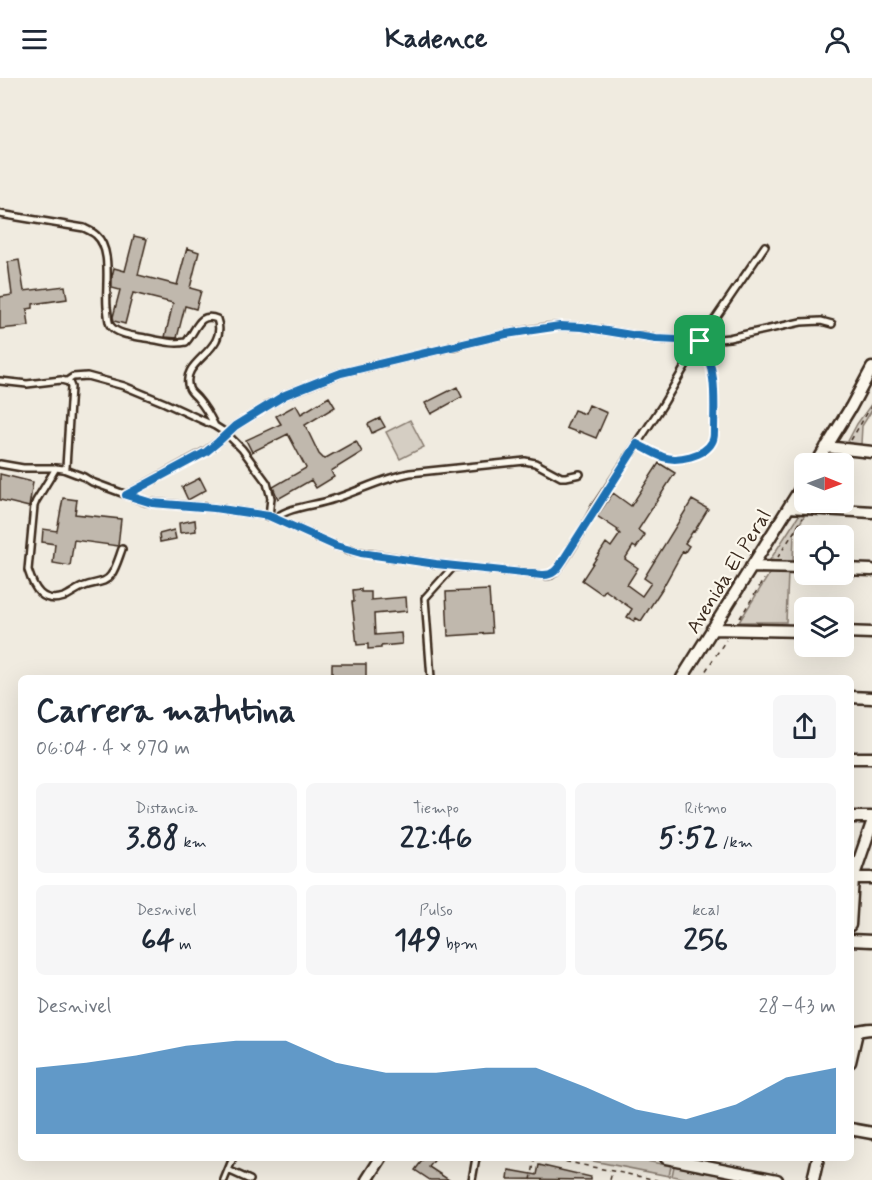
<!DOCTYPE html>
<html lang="es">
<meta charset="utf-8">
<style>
:root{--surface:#fff;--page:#f6f6f7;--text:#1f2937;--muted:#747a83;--accent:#1f6fb2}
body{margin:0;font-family:Mynerve,sans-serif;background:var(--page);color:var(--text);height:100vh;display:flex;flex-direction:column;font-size:22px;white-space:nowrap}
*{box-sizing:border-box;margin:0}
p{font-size:20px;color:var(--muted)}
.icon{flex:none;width:33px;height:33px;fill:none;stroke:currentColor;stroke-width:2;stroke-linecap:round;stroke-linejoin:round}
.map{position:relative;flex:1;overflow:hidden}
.details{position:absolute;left:18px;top:597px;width:836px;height:486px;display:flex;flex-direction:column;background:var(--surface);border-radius:9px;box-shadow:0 6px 24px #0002}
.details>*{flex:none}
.needle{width:39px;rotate:91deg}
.fabs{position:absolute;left:794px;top:375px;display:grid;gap:12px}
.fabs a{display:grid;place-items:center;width:60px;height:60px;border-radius:9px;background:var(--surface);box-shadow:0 6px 24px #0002;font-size:30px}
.pin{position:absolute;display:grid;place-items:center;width:51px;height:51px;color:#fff;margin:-26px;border-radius:12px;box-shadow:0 3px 9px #0006}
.round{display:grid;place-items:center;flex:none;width:63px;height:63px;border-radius:9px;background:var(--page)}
.summary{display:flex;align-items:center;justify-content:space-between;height:102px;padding:0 18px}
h1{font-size:33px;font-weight:700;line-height:45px}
.figures{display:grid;grid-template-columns:repeat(3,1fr);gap:9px;height:102px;padding:6px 18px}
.figures div{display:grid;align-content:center;border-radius:9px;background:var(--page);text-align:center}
.figures b{font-size:30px;font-weight:700}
.figures small{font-size:16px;font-weight:400}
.figures p{font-size:16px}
.chart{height:168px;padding:12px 18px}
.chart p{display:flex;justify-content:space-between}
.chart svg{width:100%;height:108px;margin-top:6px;fill:var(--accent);opacity:.7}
header{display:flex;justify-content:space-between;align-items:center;height:78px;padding:0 18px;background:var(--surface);font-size:27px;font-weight:700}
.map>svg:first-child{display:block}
.green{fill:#d5cec3;stroke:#887c70;stroke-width:1.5}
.building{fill:#c0b8ad;stroke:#3b2a1e;stroke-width:1.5}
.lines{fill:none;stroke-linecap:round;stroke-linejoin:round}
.service-casing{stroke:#3b2a1e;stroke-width:10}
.minor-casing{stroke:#3b2a1e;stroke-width:15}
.path{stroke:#3b2a1e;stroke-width:1.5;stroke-dasharray:4.5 4.5;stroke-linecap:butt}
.service{stroke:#fbf7ec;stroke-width:5}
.minor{stroke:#fbf7ec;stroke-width:10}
.route-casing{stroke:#fff;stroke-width:12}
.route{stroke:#1f6fb2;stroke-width:8}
.labels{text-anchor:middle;stroke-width:4.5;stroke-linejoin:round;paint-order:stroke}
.street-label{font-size:20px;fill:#3b2a1e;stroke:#fbf7ec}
</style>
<header><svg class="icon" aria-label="menu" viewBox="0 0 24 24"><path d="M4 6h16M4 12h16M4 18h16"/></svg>Kadence<svg class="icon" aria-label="person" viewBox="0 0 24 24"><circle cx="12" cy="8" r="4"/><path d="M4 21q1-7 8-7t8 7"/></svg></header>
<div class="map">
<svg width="872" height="1102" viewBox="0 0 872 1102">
<rect width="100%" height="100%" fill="#f0ebe0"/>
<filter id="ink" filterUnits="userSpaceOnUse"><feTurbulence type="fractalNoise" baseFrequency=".0167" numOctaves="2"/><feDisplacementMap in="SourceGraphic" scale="12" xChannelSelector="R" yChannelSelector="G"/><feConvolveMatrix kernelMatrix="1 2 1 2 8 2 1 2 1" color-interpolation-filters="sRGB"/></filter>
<g filter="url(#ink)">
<path class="green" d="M872,325v7l-10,16 -1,18 -14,-1 10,-19z
M410,342l14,27 -24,12 -14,-27z
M801,434l5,1 -12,20 -1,30h-25z
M770,495h18l-2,49h-47z
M578,1080h54l39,8 -2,10z
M674,1088l70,14h-52l-20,-4z"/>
<path class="building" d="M134,158l13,3 -9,36 39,10 10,-37 12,4 -9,36 11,3 -5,18 -11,-3 -8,32 -12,-1 8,-34 -40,-10 -8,31 -11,-3 -1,-4 7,-27 -8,-2v-12l2,-8 11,3z
M19,182l5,31 41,-5 2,13 -34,5v4l-6,1 2,17 -29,3v-32l12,-2 -4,-33z
M457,309l5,10 -31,17 -6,-11z
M329,319l6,10 -30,18 14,29 5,5 32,-18 6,11 -31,19 3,6 -18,11 -5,-8 -33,19 -5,-12 33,-19 -18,-34 -36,18 -6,-12 35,-16 -5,-8 20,-11 5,9z
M589,327l18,8 -11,25 -17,-7v2l-13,-5 8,-18 11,4z
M380,340l5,9 -13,6 -4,-9z
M659,385l16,10 -37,57 7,5 -9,13 -3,-2 -8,13 13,9 -11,17 15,11 9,-13 -7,-5 48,-78 16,9 -14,23 -1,-1 -8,12 4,3 -4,6 -2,-1 -21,38 -21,32 -5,-3 -2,3 -7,-4 5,-8 -27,-19 -3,4 -20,-14 24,-37 5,4 9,-13 -3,-3 1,-1 -21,-14 16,-23 18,13z
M0,396l33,8 -4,25 -29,-7z
M200,400l6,12 -18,10 -6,-13z
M63,420l14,2 -2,14 46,5 -3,27 -44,-6 -4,26 -17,-3 2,-19 -13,-2 1,-13 14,2z
M195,442l1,11 -16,2 -1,-10z
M174,452l2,9 -16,3 -1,-8z
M361,511v3h10v8l35,-3 1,14 -33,3 1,21 26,-2 1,11 -21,2v2l-13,1v-5l-11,1 -5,-43h2l-1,-12z
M489,512l3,43 -44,3 -2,-44z
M332,586h34v14h-34z
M424,1080h12l-7,9 20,13h-19l-15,-10z
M539,1087l52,12v3l-83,-1 1,-9 28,5z"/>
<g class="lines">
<g class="service-casing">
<path id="service" d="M0,136l84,14c4,2 9,4 12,7 17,15 9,51 11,72 1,5 1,14 3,18 7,10 25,11 35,13 14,2 27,7 41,4 10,-11 13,-31 31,-23 12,33 -38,41 -28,69 1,4 6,7 9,11 7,8 12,17 17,27
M0,303l27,3 34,-4 8,2 2,5 -5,80 -3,2 -7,-1h-33l-23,-4
M67,303l6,-4 14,-1 37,10 41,17 50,23 11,7 16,16 25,34 4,15 -2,18
M56,390l-20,33 -2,5 -6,64c6,19 14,34 36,27 7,-3 14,-9 21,-11 9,-4 20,-2 26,-11 5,-7 8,-18 11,-26
M63,391l21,8 8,5 54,20 68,6 55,8 67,30 16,5 84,13 106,11c3,1 6,1 9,0 10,-5 38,-56 44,-68l67,-101 38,-65 65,-95
M126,417l80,-44 12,-9 17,-16 50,-31 56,-22 165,-39 41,-7 13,-1 22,1 74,12 44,2 29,-3 72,-16 20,-1 11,3
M276,440c15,-12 39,-12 58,-19 25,-8 49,-21 76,-26l115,-12 10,2 26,14h5l14,-3
M431,600l-6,-80 29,-32
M228,1092l22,10
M224,1102l9,-22
M472,1102l4,-22"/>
</g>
<g class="minor-casing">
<path id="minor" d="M826,369l46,5
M816,386l35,-57 21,-39
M789,429l83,5
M751,489l53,1
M843,491l29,1
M712,551l92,2
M843,554l29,1
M682,600l122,-195
M850,619l22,1
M850,680h22
M850,739h22
M850,800h22
M850,847l3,-47 19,-55
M850,862l22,1
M851,953c7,1 13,-2 21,-2
M850,984l7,-30
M850,1051l22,4
M666,1080l111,22
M367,1102l14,-22
M813,1102l5,-22"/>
</g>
<path class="path" d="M851,362l21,-35
M643,369c7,3 14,8 21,11 13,4 44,-3 49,-17 4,-9 1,-28 1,-37 0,-20 -1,-37 -9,-55
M778,479l25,-39
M740,540l24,-39
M701,600l25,-38
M548,1080l109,22
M531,1102l4,-22
M610,1102l2,-8"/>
<use href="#service" class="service"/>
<use href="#minor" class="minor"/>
</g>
</g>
<g class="lines" filter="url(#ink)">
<g class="route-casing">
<path id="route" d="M560,248l22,1 74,12 44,2c18,29 14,60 14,91 0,3 0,7 -2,10 -7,14 -35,20 -49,15 -9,-3 -18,-9 -26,-13l-73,115c-6,9 -10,17 -22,16l-106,-11 -75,-11 -25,-7 -67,-30 -55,-8 -62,-5 -26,-8 80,-43 12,-10 17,-16 50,-31 35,-14 21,-8 80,-19 85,-20z"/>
</g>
<use href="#route" class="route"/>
</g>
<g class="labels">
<g class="street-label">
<text transform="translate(728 493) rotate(-58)" y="7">Avenida El Peral</text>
</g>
</g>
</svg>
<div class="fabs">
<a><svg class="needle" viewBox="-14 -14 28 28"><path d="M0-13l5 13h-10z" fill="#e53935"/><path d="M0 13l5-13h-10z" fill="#747a83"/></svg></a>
<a><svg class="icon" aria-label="locate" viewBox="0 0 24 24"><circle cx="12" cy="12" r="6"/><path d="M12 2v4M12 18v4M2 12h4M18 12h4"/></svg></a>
<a><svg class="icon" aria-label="layers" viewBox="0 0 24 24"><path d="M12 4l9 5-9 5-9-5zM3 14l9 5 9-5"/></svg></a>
</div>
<div class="pin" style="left:700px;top:263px;background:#1e9e55"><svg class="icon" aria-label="arrive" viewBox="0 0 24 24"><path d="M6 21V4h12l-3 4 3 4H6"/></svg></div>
<section class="details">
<div class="summary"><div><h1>Carrera matutina</h1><p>06:04 · 4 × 970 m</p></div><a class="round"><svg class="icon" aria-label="share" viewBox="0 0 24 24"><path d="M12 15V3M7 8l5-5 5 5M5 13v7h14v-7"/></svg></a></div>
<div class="figures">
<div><p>Distancia</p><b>3.88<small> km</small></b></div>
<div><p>Tiempo</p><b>22:46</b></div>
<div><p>Ritmo</p><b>5:52<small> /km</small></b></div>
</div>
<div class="figures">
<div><p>Desnivel</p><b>64<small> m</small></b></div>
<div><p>Pulso</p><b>149<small> bpm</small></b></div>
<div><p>kcal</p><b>256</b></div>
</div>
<div class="chart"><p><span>Desnivel</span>28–43 m</p>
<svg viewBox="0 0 160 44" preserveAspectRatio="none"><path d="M0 44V17L10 15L20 12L30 8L40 6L50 6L60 15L70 19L80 19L90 17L100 17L110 25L120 34L130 38L140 32L150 21L160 17V44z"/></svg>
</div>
</section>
</div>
